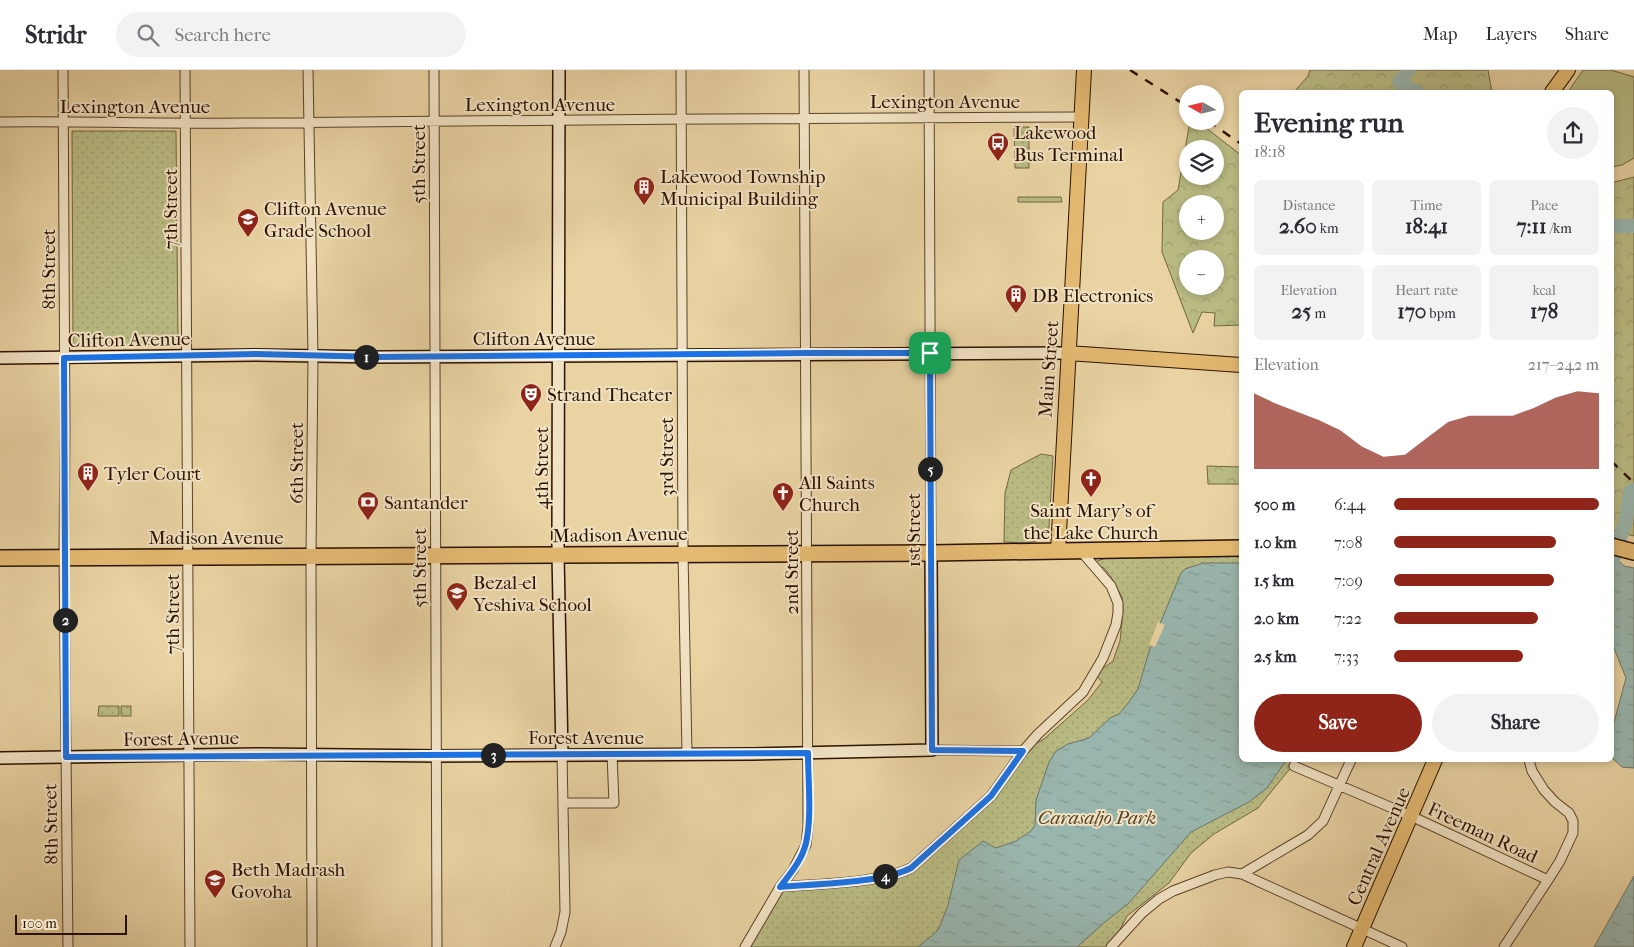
<!DOCTYPE html>
<meta charset="utf-8">
<style>
:root{--surface:#fff;--page:#f2f2f3;--text:#2b2b33;--muted:#7c7c81;--line:#e1e1e2;--accent:#8f2418}
body{margin:0;font-family:"IM FELL French Canon",serif;background:var(--page);color:var(--text);height:100vh;display:flex;flex-direction:column;font-size:19px;white-space:nowrap}
*{box-sizing:border-box;margin:0}
p{font-size:16px;color:var(--muted)}
.icon{flex:none;width:28px;height:28px;fill:none;stroke:currentColor;stroke-width:2;stroke-linecap:round;stroke-linejoin:round}
.map{position:relative;flex:1;overflow:hidden}
.sheet{position:absolute;left:1239px;top:20px;width:375px;height:672px;display:flex;flex-direction:column;background:var(--surface);border-radius:8px;box-shadow:0 2px 8px #0003}
.sheet>*{flex:none}
.needle{width:32px;rotate:278deg}
.buttons{position:absolute;left:1179px;top:15px;display:grid;gap:10px}
.buttons a{display:grid;place-items:center;width:45px;height:45px;border-radius:50%;background:var(--surface);box-shadow:0 2px 8px #0003;font-size:25px}
.scale{position:absolute;left:15px;bottom:12px;width:112px;box-sizing:border-box;padding-left:5px;border:2px solid #2b1200;border-top:0;font-size:14px;line-height:18px;white-space:nowrap;color:#2b1200;-webkit-text-stroke:4px #f1e2c3;paint-order:stroke}
.pin{position:absolute;display:grid;place-items:center;width:42px;height:42px;color:#fff;margin:-21px;border-radius:10px;box-shadow:0 2px 8px #0006}
.km{position:absolute;width:25px;height:25px;margin:-12px;border-radius:50%;background:#222;color:#fff;font-size:14px;line-height:25px;text-align:center}
.round{display:grid;place-items:center;flex:none;width:52px;height:52px;border-radius:26px;background:var(--page)}
.head{display:flex;align-items:center;justify-content:space-between;height:85px;padding:0 15px}
h1{font-size:28px;font-weight:700;line-height:38px}
.metrics{display:grid;grid-template-columns:repeat(3,1fr);gap:8px;height:85px;padding:5px 15px}
.metrics div{display:grid;align-content:center;border-radius:8px;background:var(--page);text-align:center}
.metrics b{font-size:21px;font-weight:700}
.metrics small{font-size:14px;font-weight:400}
.metrics p{font-size:14px}
.chart{height:140px;padding:10px 15px}
.chart p{display:flex;justify-content:space-between}
.chart svg{width:100%;height:90px;margin-top:5px;fill:var(--accent);opacity:.7}
.button{display:flex;gap:10px;margin-top:auto;padding:10px 15px}
.button a{flex:1;height:58px;border-radius:30px;background:var(--accent);color:#fff;font-size:20px;font-weight:700;line-height:58px;text-align:center}
.button a+a{background:var(--page);color:var(--text)}
ul{padding:0 15px;list-style:none;font-size:16px}
li{display:grid;grid-template-columns:80px 60px 1fr;align-items:center;height:38px}
li i{height:12px;border-radius:6px;background:var(--accent)}
header{display:flex;align-items:center;gap:30px;box-sizing:border-box;height:70px;padding:0 25px;background:var(--surface);border-bottom:1px solid var(--line)}
header strong{font-size:24px}
nav{display:flex;gap:28px;margin-inline-start:auto;font-size:18px}
.search{width:350px;height:45px;background:var(--page);display:flex;align-items:center;gap:12px;box-sizing:border-box;padding:0 18px;border-radius:28px;color:var(--muted);font-size:19px}
.map>svg:first-child{display:block}
.green{fill:url(#green-dots);stroke:#726642}
.forest{fill:url(#forest-crowns);stroke:#726642;fill-rule:evenodd}
.pitch{fill:#b9bb83;stroke:#726642}
.water{fill:url(#water-ripples);stroke:#6d7468}
.pier{fill:#e9d3a3}
.lines{fill:none;stroke-linecap:round;stroke-linejoin:round}
.river{stroke:#99b6ae;stroke-width:14}
.street-casing{stroke:#5a4229;stroke-width:11}
.secondary-casing{stroke:#2b1200;stroke-width:14}
.primary-casing{stroke:#2b1200;stroke-width:16}
.highway-casing{stroke:#2b1200;stroke-width:18}
.street{stroke:#f1e2c3;stroke-width:9}
.secondary{stroke:#f1e2c3;stroke-width:11}
.primary{stroke:#e4ba72;stroke-width:14}
.highway{stroke:#e4ba72;stroke-width:15}
.rail{stroke:#2b1200;stroke-width:2.5;stroke-dasharray:9 9;stroke-linecap:butt}
.route-casing{stroke:#fff;stroke-width:10}
.route{stroke:#1a73e8;stroke-width:6}
.labels{text-anchor:middle;stroke-width:4;stroke-linejoin:round;paint-order:stroke}
.street-label{font-size:19px;fill:#2b1200;stroke:#f1e2c3}
.poi-label{font-size:19px;fill:#2b1200;stroke:#f1e2c3;text-anchor:start}
.park-label{font-size:19px;font-style:italic;fill:#564527;stroke:#f1e2c3}
</style>
<header>
<strong>Stridr</strong>
<div class="search"><svg class="icon" aria-label="search" viewBox="0 0 24 24"><circle cx="10" cy="10" r="6"/><path d="M15 15l6 6"/></svg>Search here</div>
<nav><a>Map</a><a>Layers</a><a>Share</a></nav>
</header>
<div class="map">
<svg width="1634" height="877" viewBox="0 0 1634 877">
<defs>
<pattern id="green-dots" width="8" height="8" patternUnits="userSpaceOnUse" patternTransform="scale(1.25)"><rect width="8" height="8" fill="#b9bb83"/><path d="M2 2h.1M6 6h.1" fill="none" stroke="#9fa06f" stroke-width="1.8" stroke-linecap="round"/></pattern>
<pattern id="forest-crowns" width="20" height="18" patternUnits="userSpaceOnUse" patternTransform="scale(1.25)"><rect width="20" height="18" fill="#b9bb83"/><path d="M2 6a3 3 0 1 1 6 0M12 15a3 3 0 1 1 6 0" fill="none" stroke="#9fa06f"/></pattern>
<pattern id="water-ripples" width="26" height="14" patternUnits="userSpaceOnUse" patternTransform="scale(1.25)"><rect width="26" height="14" fill="#99b6ae"/><path d="M2 4q2-2 4 0t4 0M15 11q2-2 4 0t4 0" fill="none" stroke="#849b94"/></pattern>
</defs>
<rect width="100%" height="100%" fill="#e9d3a3"/>
<filter id="stains"><feTurbulence type="fractalNoise" baseFrequency=".004" numOctaves="4"/><feColorMatrix values="0 0 0 0 .2 0 0 0 0 .09 0 0 0 0 .02 0 0 0 .5 -.17"/></filter>
<radialGradient id="worn" r=".72"><stop offset=".6" stop-color="#630" stop-opacity="0"/><stop offset="1" stop-color="#630" stop-opacity=".3"/></radialGradient>
<path class="green" d="M1014,57h15v41h-14z
M72,61h104l2,213 -105,2z
M1018,127h43l1,5h-44z
M1041,384l12,2 -4,72c-10,20 -26,14 -45,14l1,-49 6,-23z
M1241,483v207h56l-39,48 -44,26 -23,19 -22,30 -42,33 -16,31h-366l35,-60 120,-13 89,-76 34,-47 21,-12 44,-39 14,-18 -7,-8 18,-13 7,-20 3,-32 -1,-12 -11,-20 -7,-9 -12,-5 19,-7z
M99,636h20v10h-21z
M121,636h10v10h-10z"/>
<path class="forest" d="M1310,0h178l4,22h-198l14,-16z
M1190,51h7l44,34v170l-27,1 1,-13 -13,-1 -9,21 -31,-81 1,-50 15,-12zM1188,79h27v27h-27zM1188,134h27v27h-27zM1188,189h27v27h-27z
M1634,107v359l-23,-6v-347z
M1207,396l34,1v17h-33z"/>
<path class="pitch" d="M1583,0h28l23,7v81l-12,7 -11,2v-75h-43z"/>
<path class="water" d="M1620,492l4,4 10,2v200l-12,-1 -11,-10 2,-12 -2,-1v-11l15,-55 -15,-37v-73l4,-1z
M1203,493h38v197h44v2l-18,26 -18,14 -58,30 -62,71 -24,19 -28,25h-159l18,-15 4,-6 8,-21 11,-45 24,-19 13,7 20,-7 15,-10 4,-6 1,-25 13,-38 7,-11 12,-7 21,-6 21,-20 9,-4 10,-12 9,-13 12,-41 31,-75 4,-4z
M1634,806v71h-40z"/>
<path class="pier" d="M1158,552l7,3 -10,22 -6,-2z"/>
<g class="lines">
<path class="river" d="M1409,0l-10,12 18,10
M1611,156h23
M1611,496l15,-45 4,-29 4,-2"/>
<g class="street-casing">
<path id="street" d="M63,0l2,359 -1,128 4,390
M185,0l5,877
M308,0l5,286 -2,201 1,390
M434,0l3,877
M681,0l2,483 4,201
M929,0l2,483
M0,52c81,-1 163,2 244,1 279,-2 557,-6 836,-6
M932,680l91,1
M1294,696l117,50 137,64
M563,733h51l-2,-49
M1242,804l160,73
M780,817c35,-3 102,-4 131,-19l80,-72 32,-45 15,-17 45,-42 20,-34 13,-33 2,-12v-10l-7,-17 -31,-36
M555,877l6,-15 4,-20 -3,-158
M745,877l35,-60 13,-17 13,-25 2,-19 -4,-756
M1111,877l31,-34 17,-14 14,-8 42,-16 13,-3 14,2 66,-39 15,-14 28,-61
M1504,877l44,-67 12,-19 13,-28v-12l-4,-8 -14,-11 -11,-12 -12,-19 -3,-11"/>
</g>
<g class="secondary-casing">
<path id="secondary" d="M559,0l-1,484 4,200
M0,288l256,-3 123,2 689,-4
M0,688l262,-4 175,2 315,-2 180,-4 -1,-197"/>
</g>
<g class="primary-casing">
<path id="primary" d="M1552,22l16,-22
M1068,283l173,12
M1058,481l26,-481
M1354,877l81,-187"/>
</g>
<g class="highway-casing">
<path id="highway" d="M1611,476l23,6
M0,488l931,-5 310,-5"/>
</g>
<use href="#street" class="street"/>
<use href="#secondary" class="secondary"/>
<use href="#primary" class="primary"/>
<use href="#highway" class="highway"/>
<path class="rail" d="M1130,0l58,37
M1208,51l33,23
M1611,391l23,22"/>
</g>
<g class="lines">
<g class="route-casing">
<path id="route" d="M806,283h124l2,397 91,1 -32,45 -80,72c-29,15 -96,16 -131,19 10,-13 22,-27 26,-44 6,-27 2,-62 2,-90l-742,4 -2,-399 192,-4 123,3z"/>
</g>
<use href="#route" class="route"/>
</g>
<defs>
<g id="bus-pin" transform="scale(1.125)"><path d="M0 17L-7.5 6A9.5 9.5 0 1 1 7.5 6Z" fill="#8f2418" stroke="#f1e2c3"/><path d="M-5-6H5V4H4V6H2V4H-2V6H-4V4H-5ZM-3.5-4V0h7V-4ZM-3.5 1.2v1.5H-2V1.2ZM2 1.2v1.5H3.5V1.2Z" fill="#fff"/></g>
<g id="building-pin" transform="scale(1.125)"><path d="M0 17L-7.5 6A9.5 9.5 0 1 1 7.5 6Z" fill="#8f2418" stroke="#f1e2c3"/><path d="M-4-6H4V6H1V3H-1V6H-4ZM-2.5-4.3h1.7v1.8h-1.7ZM.8-4.3h1.7v1.8H.8ZM-2.5-1h1.7V.8h-1.7ZM.8-1h1.7V.8H.8Z" fill="#fff"/></g>
<g id="school-pin" transform="scale(1.125)"><path d="M0 17L-7.5 6A9.5 9.5 0 1 1 7.5 6Z" fill="#8f2418" stroke="#f1e2c3"/><path d="M0-5L7-2L0 1L-7-2ZM-4 1L0 2.5L4 1V4Q0 6-4 4Z" fill="#fff"/></g>
<g id="theatre-pin" transform="scale(1.125)"><path d="M0 17L-7.5 6A9.5 9.5 0 1 1 7.5 6Z" fill="#8f2418" stroke="#f1e2c3"/><path d="M-5-5.5Q0-4 5-5.5V0Q5 5 0 6Q-5 5-5 0ZM-3.3-2.5H-1v1.5H-3.3ZM1-2.5H3.3v1.5H1ZM-2.8 1Q0 5.5 2.8 1Z" fill="#fff"/></g>
<g id="church-pin" transform="scale(1.125)"><path d="M0 17L-7.5 6A9.5 9.5 0 1 1 7.5 6Z" fill="#8f2418" stroke="#f1e2c3"/><path d="M-1.2-6h2.4v3.5h3.3v2.4h-3.3V6h-2.4V-.1h-3.3v-2.4h3.3Z" fill="#fff"/></g>
<g id="bank-pin" transform="scale(1.125)"><path d="M0 17L-7.5 6A9.5 9.5 0 1 1 7.5 6Z" fill="#8f2418" stroke="#f1e2c3"/><path d="M-6-4H6V4H-6ZM0-2.3a2.3 2.3 0 1 0 0 4.6a2.3 2.3 0 1 0 0-4.6Z" fill="#fff"/></g>
<g id="university-pin" transform="scale(1.125)"><path d="M0 17L-7.5 6A9.5 9.5 0 1 1 7.5 6Z" fill="#8f2418" stroke="#f1e2c3"/><path d="M0-5L7-2L0 1L-7-2ZM-4 1L0 2.5L4 1V4Q0 6-4 4Z" fill="#fff"/></g>
</defs>
<g fill-rule="evenodd">
<use href="#bus-pin" x="998" y="73"/>
<use href="#building-pin" x="644" y="117"/>
<use href="#school-pin" x="248" y="149"/>
<use href="#building-pin" x="1016" y="225"/>
<use href="#theatre-pin" x="531" y="324"/>
<use href="#building-pin" x="88" y="403"/>
<use href="#church-pin" x="1091" y="409"/>
<use href="#church-pin" x="783" y="423"/>
<use href="#bank-pin" x="368" y="432"/>
<use href="#school-pin" x="457" y="523"/>
<use href="#university-pin" x="215" y="810"/>
</g>
<g class="labels">
<g class="street-label">
<text x="945" y="38">Lexington Avenue</text>
<text x="540" y="41">Lexington Avenue</text>
<text x="135" y="43">Lexington Avenue</text>
<text transform="translate(418 94) rotate(-90)" y="7">5th Street</text>
<text transform="translate(170 139) rotate(-90)" y="7">7th Street</text>
<text transform="translate(48 199) rotate(-90)" y="7">8th Street</text>
<text x="534" y="275">Clifton Avenue</text>
<text transform="translate(129 269) rotate(-1)" y="7">Clifton Avenue</text>
<text transform="translate(1048 299) rotate(-86)" y="7">Main Street</text>
<text transform="translate(666 387) rotate(-90)" y="7">3rd Street</text>
<text transform="translate(296 393) rotate(-90)" y="7">6th Street</text>
<text transform="translate(541 398) rotate(-90)" y="7">4th Street</text>
<text transform="translate(913 460) rotate(-90)" y="7">1st Street</text>
<text transform="translate(620 464) rotate(-1)" y="7">Madison Avenue</text>
<text x="216" y="474">Madison Avenue</text>
<text transform="translate(419 498) rotate(-90)" y="7">5th Street</text>
<text transform="translate(791 502) rotate(-90)" y="7">2nd Street</text>
<text transform="translate(172 544) rotate(-90)" y="7">7th Street</text>
<text x="586" y="674">Forest Avenue</text>
<text transform="translate(181 668) rotate(-1)" y="7">Forest Avenue</text>
<text transform="translate(50 754) rotate(-91)" y="7">8th Street</text>
<text transform="translate(1483 762) rotate(25)" y="7">Freeman Road</text>
<text transform="translate(1378 776) rotate(-66)" y="7">Central Avenue</text>
</g>
<g class="poi-label">
<text x="1014" y="69">Lakewood<tspan x="1014" dy="22">Bus Terminal</tspan></text>
<text x="660" y="113">Lakewood Township<tspan x="660" dy="22">Municipal Building</tspan></text>
<text x="264" y="145">Clifton Avenue<tspan x="264" dy="22">Grade School</tspan></text>
<text x="1032" y="232">DB Electronics</text>
<text x="547" y="331">Strand Theater</text>
<text x="104" y="410">Tyler Court</text>
<text x="799" y="419">All Saints<tspan x="799" dy="22">Church</tspan></text>
<text x="384" y="439">Santander</text>
<text x="1091" y="447" text-anchor="middle">Saint Mary's of<tspan x="1091" dy="22">the Lake Church</tspan></text>
<text x="473" y="519">Bezal-el<tspan x="473" dy="22">Yeshiva School</tspan></text>
<text x="231" y="806">Beth Madrash<tspan x="231" dy="22">Govoha</tspan></text>
</g>
<g class="park-label">
<text x="1097" y="754">Carasaljo Park</text>
</g>
</g>
<rect width="100%" height="100%" filter="url(#stains)"/>
<rect width="100%" height="100%" fill="url(#worn)"/>
</svg>
<div class="buttons">
<a><svg class="needle" viewBox="-14 -14 28 28"><path d="M0-13l5 13h-10z" fill="#e53935"/><path d="M0 13l5-13h-10z" fill="#7c7c81"/></svg></a>
<a><svg class="icon" aria-label="layers" viewBox="0 0 24 24"><path d="M12 4l9 5-9 5-9-5zM3 14l9 5 9-5"/></svg></a>
<a>+</a>
<a>−</a>
</div>
<div class="scale">100 m</div>
<div class="pin" style="left:930px;top:283px;background:#1e9e55"><svg class="icon" aria-label="arrive" viewBox="0 0 24 24"><path d="M6 21V4h12l-3 4 3 4H6"/></svg></div>
<b class="km" style="left:366px;top:287px">1</b>
<b class="km" style="left:65px;top:550px">2</b>
<b class="km" style="left:493px;top:685px">3</b>
<b class="km" style="left:885px;top:806px">4</b>
<b class="km" style="left:930px;top:399px">5</b>
<section class="sheet">
<div class="head"><div><h1>Evening run</h1><p>18:18</p></div><a class="round"><svg class="icon" aria-label="share" viewBox="0 0 24 24"><path d="M12 15V3M7 8l5-5 5 5M5 13v7h14v-7"/></svg></a></div>
<div class="metrics">
<div><p>Distance</p><b>2.60<small> km</small></b></div>
<div><p>Time</p><b>18:41</b></div>
<div><p>Pace</p><b>7:11<small> /km</small></b></div>
</div>
<div class="metrics">
<div><p>Elevation</p><b>25<small> m</small></b></div>
<div><p>Heart rate</p><b>170<small> bpm</small></b></div>
<div><p>kcal</p><b>178</b></div>
</div>
<div class="chart"><p><span>Elevation</span>217–242 m</p>
<svg viewBox="0 0 160 44" preserveAspectRatio="none"><path d="M0 44V7L10 12L20 16L30 20L40 25L50 33L60 38L70 37L80 29L90 21L100 18L110 18L120 18L130 14L140 9L150 6L160 7V44z"/></svg>
</div>
<ul>
<li><b>500 m</b>6:44<i style="width:100%"></i></li>
<li><b>1.0 km</b>7:08<i style="width:79%"></i></li>
<li><b>1.5 km</b>7:09<i style="width:78%"></i></li>
<li><b>2.0 km</b>7:22<i style="width:70%"></i></li>
<li><b>2.5 km</b>7:33<i style="width:63%"></i></li>
</ul>
<div class="button"><a>Save</a><a>Share</a></div>
</section>
</div>
